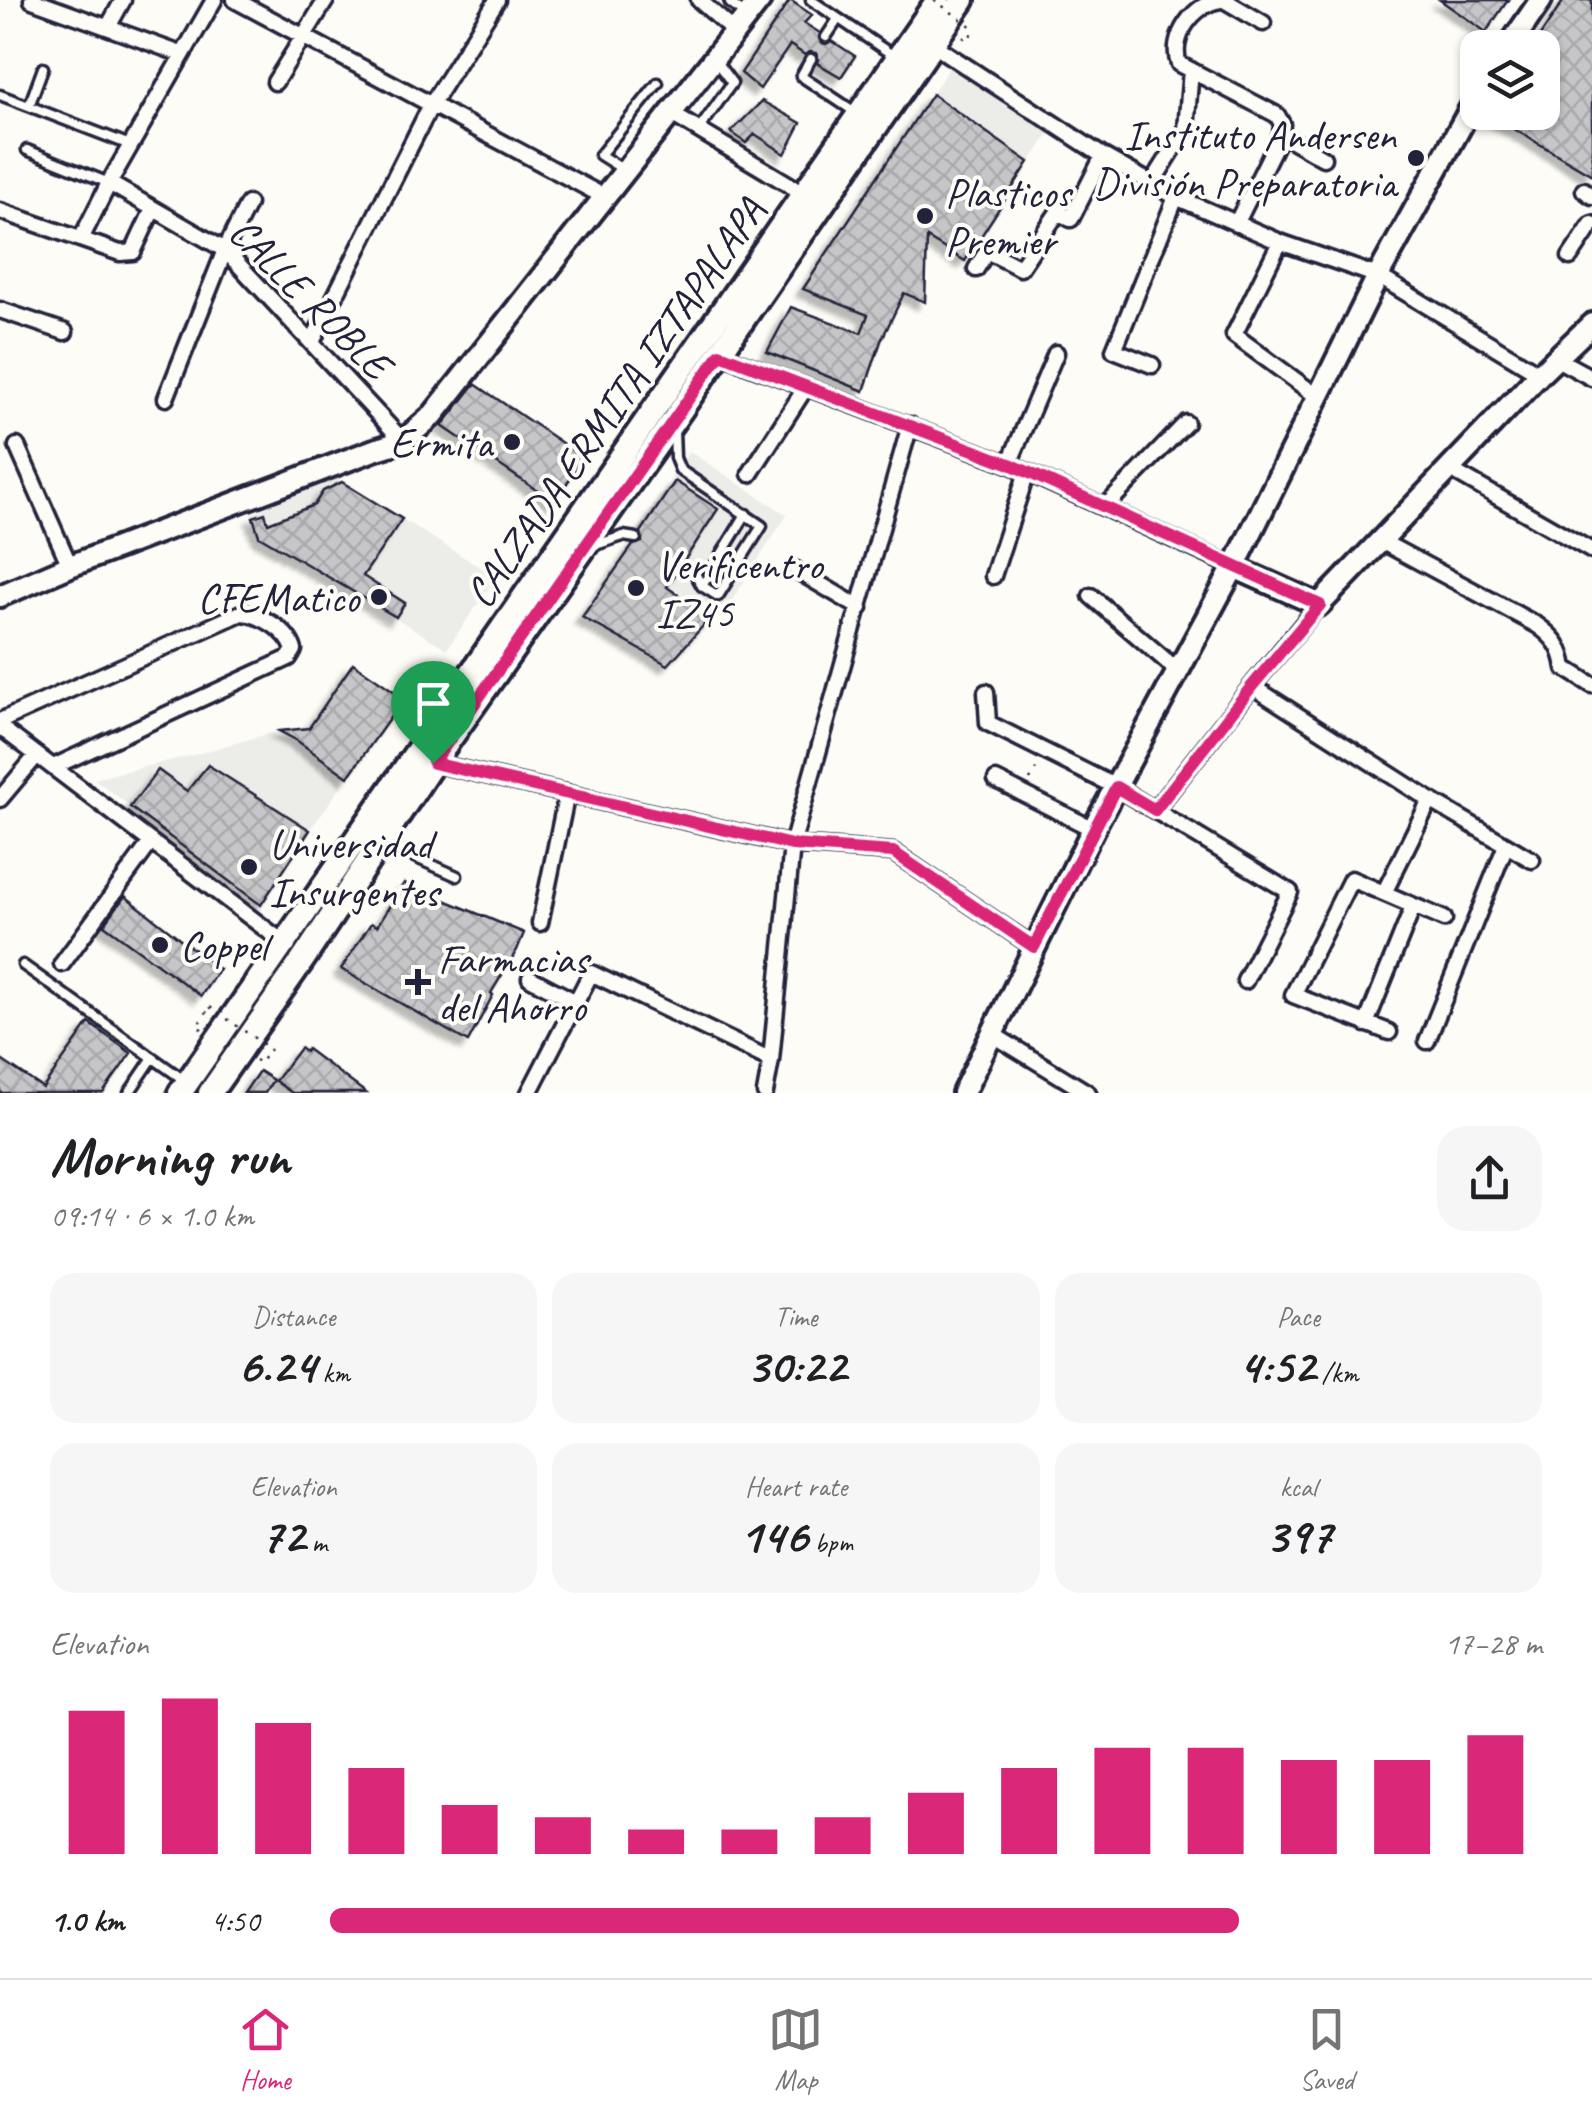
<!DOCTYPE html>
<meta charset="utf-8">
<style>
:root{--surface:#fff;--page:#f6f6f6;--text:#202124;--muted:#757577;--line:#e0e0e0;--accent:#db2777}
body{margin:0;font-family:Caveat,sans-serif;background:var(--page);color:var(--text);height:100vh;display:flex;flex-direction:column;font-size:38px;white-space:nowrap}
*{box-sizing:border-box;margin:0}
p{font-size:32px;color:var(--muted)}
.icon{flex:none;width:55px;height:55px;fill:none;stroke:currentColor;stroke-width:2;stroke-linecap:round;stroke-linejoin:round}
.map{position:relative;height:1093px;overflow:hidden}
.side{display:flex;flex-direction:column;background:var(--surface);flex:1}
.side>*{flex:none}
.controls{position:absolute;left:1460px;top:30px;display:grid;gap:20px}
.controls a{display:grid;place-items:center;width:100px;height:100px;border-radius:20px;background:var(--surface);box-shadow:0 2px 8px #0004;font-size:50px}
.pin{position:absolute;display:grid;place-items:center;width:85px;height:85px;color:#fff;margin:-102px -42px;border-radius:50% 50% 50% 0;rotate:-45deg;box-shadow:0 0 10px #0007}
.pin .icon{rotate:45deg}
.round{display:grid;place-items:center;flex:none;width:105px;height:105px;border-radius:30px;background:var(--page)}
.headline{display:flex;align-items:center;justify-content:space-between;height:170px;padding:0 50px}
h1{font-size:55px;font-weight:700;line-height:75px}
.figures{display:grid;grid-template-columns:repeat(3,1fr);gap:15px;height:170px;padding:10px 50px}
.figures div{display:grid;align-content:center;border-radius:25px;background:var(--page);text-align:center}
.figures b{font-size:50px;font-weight:700}
.figures small{font-size:28px;font-weight:400}
.figures p{font-size:28px}
.chart{height:280px;padding:20px 50px}
.chart p{display:flex;justify-content:space-between}
.chart svg{width:100%;height:180px;margin-top:10px;stroke:var(--accent);stroke-width:6}
ul{padding:0 50px;list-style:none;font-size:32px}
li{display:grid;grid-template-columns:160px 120px 1fr;align-items:center;height:75px}
li i{height:25px;border-radius:12px;background:var(--accent)}
.menu{display:flex;justify-content:space-around;align-items:center;height:140px;border-top:2px solid var(--line);background:var(--surface);font-size:28px;color:var(--muted)}
.menu a{display:grid;justify-items:center;gap:5px}
.menu .active{color:var(--accent)}
.map>svg:first-child{display:block}
.built{fill:#ecece9}
.building{fill:url(#building-cross-hatch);stroke:#22223b;stroke-width:2.5;filter:url(#shadow)}
.lines{fill:none;stroke-linecap:round;stroke-linejoin:round}
.lane-casing{stroke:#22223b;stroke-width:15}
.street-casing{stroke:#22223b;stroke-width:21}
.secondary-casing{stroke:#22223b;stroke-width:28}
.primary-casing{stroke:#22223b;stroke-width:30}
.path{stroke:#22223b;stroke-width:2.5;stroke-dasharray:2.5 8;stroke-linecap:butt}
.lane{stroke:#fdfcf7;stroke-width:8}
.street{stroke:#fdfcf7;stroke-width:14}
.secondary{stroke:#fdfcf7;stroke-width:20}
.primary{stroke:#fdfcf7;stroke-width:22}
.path-bridge{stroke:#22223b;stroke-width:2.5;stroke-dasharray:2.5 8;stroke-linecap:butt}
.route-casing{stroke:#fff;stroke-width:20}
.route{stroke:#db2777;stroke-width:12}
.poi-dot{fill:#22223b;stroke:#fdfcf7;stroke-width:4}
.labels{text-anchor:middle;stroke-width:8;stroke-linejoin:round;paint-order:stroke}
.poi-label{font-size:42px;fill:#22223b;stroke:#fdfcf7;text-anchor:start}
.street-label{font-size:42px;fill:#22223b;stroke:#fdfcf7}
</style>
<div class="map">
<svg width="1592" height="1093" viewBox="0 0 1592 1093">
<defs>
<pattern id="building-cross-hatch" width="8" height="8" patternUnits="userSpaceOnUse" patternTransform="scale(2.5)"><rect width="8" height="8" fill="#c6c6c8"/><path d="M0 0l8 8M0 8l8-8" fill="none" stroke="#aaaaad"/></pattern>
<filter id="shadow"><feDropShadow dx="-7" dy="7" stdDeviation="2.5" flood-color="#0004"/></filter>
</defs>
<rect width="100%" height="100%" fill="#fdfcf7"/>
<filter id="ink" filterUnits="userSpaceOnUse"><feTurbulence type="fractalNoise" baseFrequency=".01" numOctaves="2"/><feDisplacementMap in="SourceGraphic" scale="20" xChannelSelector="R" yChannelSelector="G"/><feConvolveMatrix kernelMatrix="1 2 1 2 8 2 1 2 1" color-interpolation-filters="sRGB"/></filter>
<g filter="url(#ink)">
<path class="built" d="M949,68l101,65 -45,65 -98,-66z
M689,451l98,64 -67,104 -98,-64z
M334,477l162,100 -49,72 -188,-113 -8,-22z
M353,663l51,35 -94,132 -49,75 -167,-126 99,-24 86,-24 30,-3z"/>
<path class="building" d="M790,0l22,15 -8,8 16,10 -1,5 2,5 5,1 6,-3 23,15 -14,21 -24,-14 1,-5 -2,-5 -6,-1 -5,3 -15,-10 -30,44 -19,-16z
M1440,0h68l-22,32z
M1564,0h28v175l-107,-63h57v-64h-10z
M932,94l97,68 -64,99 -38,-23 -2,64 -21,-9 -23,48 -17,50 -97,-39 24,-45 70,26 7,-18 -65,-26z
M762,101l39,22 -16,31 -30,-20 -9,9 -15,-11z
M475,384l109,74 -30,44 -112,-76z
M675,481l43,28 -51,78 44,30 -43,48 -86,-48 51,-72 9,-3 -1,-10z
M342,482l60,37 -39,57 42,27 -9,14 -137,-81 -6,-19 12,-4 3,10 46,-18 9,-14z
M353,663l51,35 -56,79 -52,-37 -17,-9 30,-3z
M208,765l102,65 -49,75 -131,-98 28,-37 29,21z
M404,883l120,50 -7,17 -26,43 2,2 -25,47 -127,-73 30,-46 6,3z
M125,896l94,73 -18,27 -97,-71z
M89,1023l42,30 -28,40h-103v-34l43,29z
M300,1048l5,4 2,-3 59,44h-74l-17,-12z
M259,1071l14,9 -8,13h-21z"/>
<g class="lines">
<g class="lane-casing">
<path id="lane" d="M729,0l1,3 14,11
M811,0l83,56
M826,37l12,-18
M811,59l-10,17 54,36
M0,95l130,50
M29,106l14,-38
M698,131l34,-48 -18,-24
M27,150l82,33
M624,170l-24,-15 58,-72
M674,430l1,28 5,12 82,56 -44,70 -16,-10 -9,-16
M593,546l30,-10 13,2
M702,586l44,-72
M385,844l72,32
M23,965l161,115
M129,1093l23,-34"/>
</g>
<g class="street-casing">
<path id="street" d="M32,0l149,54
M235,0l368,196
M699,0l35,31
M1221,0c-27,3 -52,38 -42,64l98,51 5,9 -1,10 -45,90
M1224,0l39,23
M108,27l15,-27
M932,44l171,112 73,41 104,45 98,34 162,98
M275,82l51,-82
M670,113l133,80
M1281,134l42,24
M109,183l116,67 178,191
M1152,183l34,-54 5,-59
M1584,190l8,6
M0,211l120,42 13,-1 20,-43
M81,239l28,-56 105,-183
M1280,242l-46,93 84,62
M1570,257l22,-33
M976,269l11,-18 33,17 38,-56 13,7 32,-63
M0,310l65,22
M312,342l119,-237 66,-105
M719,354l290,110 225,103
M1557,359l35,19
M1152,365l-38,-15 62,-153
M166,398l59,-148 23,-46
M17,446l53,120
M1009,464l47,-111
M1449,469l143,82
M750,474l56,-87
M1105,507l81,-84
M1379,540l158,85c17,12 25,22 28,43l27,17
M796,570l64,38
M993,576l34,-104
M1091,596l87,75
M1252,686l178,114 102,60
M986,692l2,31 128,64 174,105 -45,89
M0,721l241,-108c20,1 47,17 53,37l-5,8 -236,109
M0,727l288,219
M433,763l359,82 101,7 141,95
M996,780l97,49
M0,799l37,-44
M1155,810l97,-124 67,-81
M1384,893l46,-93
M540,923l27,-130
M62,964l89,-122
M530,978l46,24
M1366,1024l47,-117
M1389,1032l-96,-37 58,-116 93,40
M992,1034l96,59
M1427,1041l79,-196
M529,1093l62,-120 180,87
M765,1093l6,-33 21,-215 118,-420"/>
</g>
<g class="secondary-casing">
<path id="secondary" d="M1508,48l33,-48
M1234,567l85,38 221,-231 52,-50
M0,596l70,-30 304,-116 29,-9 30,-26 327,-415
M963,1093l130,-264 141,-262 144,-291 100,-181"/>
</g>
<g class="primary-casing">
<path id="primary" d="M180,1093l758,-1093
M210,1093l94,-135 129,-195 241,-343 289,-420"/>
</g>
<path class="path" d="M963,37l4,3 8,-11
M1030,780l8,-15
M202,1029l-5,-3 13,-19
M255,1060l5,3 10,-14"/>
<use href="#lane" class="lane"/>
<use href="#street" class="street"/>
<use href="#secondary" class="secondary"/>
<use href="#primary" class="primary"/>
<path class="path-bridge" d="M934,0l41,29
M210,1007l60,42"/>
</g>
</g>
<g class="lines" filter="url(#ink)">
<g class="route-casing">
<path id="route" d="M720,354l290,110 310,141 -68,81 -97,124 -39,-23 -82,160 -141,-95 -101,-7 -359,-82z"/>
</g>
<use href="#route" class="route"/>
</g>
<g class="poi-dot">
<circle cx="1416" cy="158" r="10"/>
<circle cx="925" cy="216" r="10"/>
<circle cx="512" cy="442" r="10"/>
<circle cx="636" cy="588" r="10"/>
<circle cx="379" cy="597" r="10"/>
<circle cx="249" cy="867" r="10"/>
<circle cx="160" cy="945" r="10"/>
<path d="M413 967h10v10h10v10h-10v10h-10v-10h-10v-10h10z"/>
</g>
<g class="labels">
<g class="poi-label">
<text x="1396" y="149" text-anchor="end">Instituto Andersen<tspan x="1396" dy="48">División Preparatoria</tspan></text>
<text x="945" y="207">Plasticos<tspan x="945" dy="48">Premier</tspan></text>
<text x="492" y="457" text-anchor="end">Ermita</text>
<text x="656" y="579">Verificentro<tspan x="656" dy="48">IZ45</tspan></text>
<text x="359" y="612" text-anchor="end">CFEMatico</text>
<text x="269" y="858">Universidad<tspan x="269" dy="48">Insurgentes</tspan></text>
<text x="180" y="960">Coppel</text>
<text x="438" y="973">Farmacias<tspan x="438" dy="48">del Ahorro</tspan></text>
</g>
<g class="street-label">
<text transform="translate(311 297) rotate(45)" y="15">CALLE ROBLE</text>
<text transform="translate(614 402) rotate(-55)" y="15">CALZADA ERMITA IZTAPALAPA</text>
</g>
</g>
</svg>
<div class="controls">
<a><svg class="icon" aria-label="layers" viewBox="0 0 24 24"><path d="M12 4l9 5-9 5-9-5zM3 14l9 5 9-5"/></svg></a>
</div>
<div class="pin" style="left:433px;top:763px;background:#1e9e55"><svg class="icon" aria-label="arrive" viewBox="0 0 24 24"><path d="M6 21V4h12l-3 4 3 4H6"/></svg></div>
</div>
<section class="side">
<div class="headline"><div><h1>Morning run</h1><p>09:14 · 6 × 1.0 km</p></div><a class="round"><svg class="icon" aria-label="share" viewBox="0 0 24 24"><path d="M12 15V3M7 8l5-5 5 5M5 13v7h14v-7"/></svg></a></div>
<div class="figures">
<div><p>Distance</p><b>6.24<small> km</small></b></div>
<div><p>Time</p><b>30:22</b></div>
<div><p>Pace</p><b>4:52<small> /km</small></b></div>
</div>
<div class="figures">
<div><p>Elevation</p><b>72<small> m</small></b></div>
<div><p>Heart rate</p><b>146<small> bpm</small></b></div>
<div><p>kcal</p><b>397</b></div>
</div>
<div class="chart"><p><span>Elevation</span>17–28 m</p>
<svg viewBox="0 0 160 44" preserveAspectRatio="none"><path d="M5 44V9M15 44V6M25 44V12M35 44V23M45 44V32M55 44V35M65 44V38M75 44V38M85 44V35M95 44V29M105 44V23M115 44V18M125 44V18M135 44V21M145 44V21M155 44V15"/></svg>
</div>
<ul>
<li><b>1.0 km</b>4:50<i style="width:75%"></i></li>
</ul>
</section>
<nav class="menu">
<a class="active"><svg class="icon" aria-label="home" viewBox="0 0 24 24"><path d="M3 11l9-7 9 7M6 9v11h12V9"/></svg>Home</a>
<a><svg class="icon" aria-label="map" viewBox="0 0 24 24"><path d="M3 6l6-2 6 2 6-2v14l-6 2-6-2-6 2zM9 4v14M15 6v14"/></svg>Map</a>
<a><svg class="icon" aria-label="saved" viewBox="0 0 24 24"><path d="M7 4h10v16l-5-4-5 4z"/></svg>Saved</a>
</nav>
